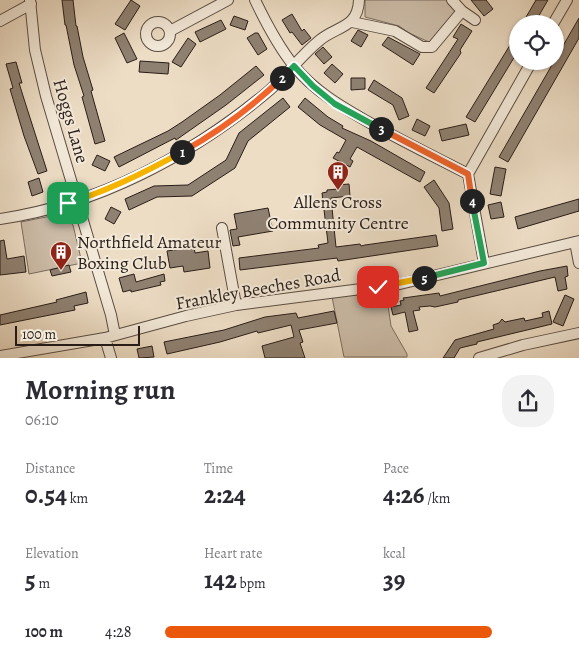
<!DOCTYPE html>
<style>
:root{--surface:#fff;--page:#f2f2f3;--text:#2b2b33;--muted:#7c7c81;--accent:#ea580c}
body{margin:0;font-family:Alegreya,serif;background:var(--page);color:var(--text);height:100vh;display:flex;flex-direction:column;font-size:19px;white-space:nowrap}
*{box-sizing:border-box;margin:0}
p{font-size:16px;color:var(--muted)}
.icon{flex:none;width:28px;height:28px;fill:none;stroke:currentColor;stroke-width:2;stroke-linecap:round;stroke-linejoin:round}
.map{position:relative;height:358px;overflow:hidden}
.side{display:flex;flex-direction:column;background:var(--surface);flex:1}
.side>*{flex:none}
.tools{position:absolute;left:509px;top:15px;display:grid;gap:10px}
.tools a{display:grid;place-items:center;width:55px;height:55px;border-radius:50%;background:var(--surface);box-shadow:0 1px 4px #0004;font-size:25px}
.scale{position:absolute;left:15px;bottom:12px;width:125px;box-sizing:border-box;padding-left:5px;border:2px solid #291d18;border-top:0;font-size:14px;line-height:18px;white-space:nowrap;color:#291d18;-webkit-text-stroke:4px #f3e9d9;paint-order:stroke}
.pin{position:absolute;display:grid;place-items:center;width:42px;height:42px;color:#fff;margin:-21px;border-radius:10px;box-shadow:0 2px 8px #0006}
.km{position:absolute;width:25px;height:25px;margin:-12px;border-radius:50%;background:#222;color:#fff;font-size:14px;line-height:25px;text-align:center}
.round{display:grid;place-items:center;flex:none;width:52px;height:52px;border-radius:20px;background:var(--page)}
.summary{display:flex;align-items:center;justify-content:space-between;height:85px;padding:0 25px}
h1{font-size:28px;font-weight:600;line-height:38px}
.stats{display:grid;grid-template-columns:repeat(3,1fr);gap:8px;height:85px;padding:5px 25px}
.stats div{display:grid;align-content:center}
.stats b{font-size:25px;font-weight:600}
.stats small{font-size:14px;font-weight:400}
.stats p{font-size:14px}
ul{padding:0 25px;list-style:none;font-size:16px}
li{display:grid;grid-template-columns:80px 60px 1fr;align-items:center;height:38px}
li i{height:12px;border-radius:6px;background:var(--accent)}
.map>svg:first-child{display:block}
.green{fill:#ccbca8;stroke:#7a6c60}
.building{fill:#8f8172;stroke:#291d18}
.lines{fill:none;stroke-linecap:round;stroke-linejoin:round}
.minor-casing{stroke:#5a4d43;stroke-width:12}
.minor{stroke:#f3e9d9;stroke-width:10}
.split-1-casing{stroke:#fff;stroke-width:10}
.split-2-casing{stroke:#fff;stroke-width:10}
.split-3-casing{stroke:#fff;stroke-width:10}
.split-4-casing{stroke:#fff;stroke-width:10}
.split-5-casing{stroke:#fff;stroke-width:10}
.split-6-casing{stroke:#fff;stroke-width:10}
.split-1{stroke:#f5b400;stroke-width:6}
.split-2{stroke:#f0652b;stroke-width:6}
.split-3{stroke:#22a559;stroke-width:6}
.split-4{stroke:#f0652b;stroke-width:6}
.split-5{stroke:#22a559;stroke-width:6}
.split-6{stroke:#f5b400;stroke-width:6}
.labels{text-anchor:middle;stroke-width:4;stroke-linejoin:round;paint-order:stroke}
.street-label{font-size:18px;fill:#291d18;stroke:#f3e9d9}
.poi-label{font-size:18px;fill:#291d18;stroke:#f3e9d9}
</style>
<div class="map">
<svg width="579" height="358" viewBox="0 0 579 358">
<rect width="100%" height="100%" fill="#edddc5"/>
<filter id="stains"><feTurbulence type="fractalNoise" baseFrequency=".004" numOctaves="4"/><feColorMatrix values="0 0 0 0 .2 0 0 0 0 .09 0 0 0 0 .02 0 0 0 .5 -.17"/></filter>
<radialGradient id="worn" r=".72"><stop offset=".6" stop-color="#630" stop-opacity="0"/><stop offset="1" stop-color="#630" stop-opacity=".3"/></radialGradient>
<path class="green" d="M365,0h83l10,9 -15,23 -14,10 -20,-9 -10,-7 -34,-9z
M61,214l12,11 9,38 -53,11 -8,-52z
M386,292l5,34 16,28v3h-63l-12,-60z"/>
<path class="building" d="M62,0h11l3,26h1l6,31 10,33 -2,1 14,50 -10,3 -13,-47 2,-1 -10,-31 -8,-40h-1z
M131,0l9,6 -15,24 -10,-6z
M471,0h15l7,9 -9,7z
M536,0h12l-14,24h-12z
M292,14l10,17 2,-2 7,9 -9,7 -10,-13 -2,1 -8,-13z
M234,16l14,5 -3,9 -15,-5z
M579,18v20l-71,124 -9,-5z
M221,20l5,9 -26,13 -5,-10z
M461,24l11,7 -12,19 1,3 -27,40 -8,-5 32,-49 -5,-2z
M358,30l10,5 -7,12 -10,-6z
M518,32v19l-43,71 -9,-5z
M124,33l13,26 -10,4 -12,-25z
M255,33h3l9,16 -9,6 -11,-17z
M388,37l32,17 -7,11 -31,-20z
M188,38l8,6 -15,23 -9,-5z
M323,47l9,10 -8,7 -9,-10z
M140,61l29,2 -1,11 -29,-2z
M16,62l6,21h-3l5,16 23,72 -9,3 -14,-38 -14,-47 3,-1 -7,-24z
M332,64l11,10 -8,9 -11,-10z
M256,66l8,9 -38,30 -50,35 -1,-2 -56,29 -5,-10 54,-26 14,-9 38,-27z
M351,78h14v11l-14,1z
M374,80l28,18 7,18 -10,4 -6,-15 -25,-15z
M283,98l7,9 -42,34 -13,27 -43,28 -35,1 -28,13 -4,-11 29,-13 34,-1 38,-25 13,-27z
M305,98l23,19 15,9 -1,2 29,13 54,31 -5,10 -63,-35 -7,12 3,2 -3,6 -17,-9 4,-6 2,1 7,-13 -26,-15 -22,-18z
M417,119l13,7 -5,10 -13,-6z
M466,124l3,11 -27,6 -3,-11z
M97,155l13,6 -5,10 -13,-6z
M495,167l11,2 -5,27 -11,-2z
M39,178l4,14 -11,4 -4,-14z
M434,180l15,23 4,26 -11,2 -3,-23 -15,-21z
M349,184l1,12 -19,2 5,49 24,-3 1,2 4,-1 71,-10 2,11 -100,15 -1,-3 -97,12 -1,-12 80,-10 -1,-3 10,-2 -6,-50 5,-1v-2l11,-1v-4z
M579,199v12l-61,18 -3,-12z
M501,202l3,15 -13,2 -3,-14z
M111,207l10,5 -7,12 -9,-5z
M268,208l5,23 -35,6 2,8 -7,1 -3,-16 7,-1 -3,-15z
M4,240l3,19 17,-3 2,16 -26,3v-34z
M194,247l1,6 13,-2 2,17 -26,4 -1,-6 -13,2 -3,-17z
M69,265l2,7 -19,4 -2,-6z
M567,266l1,10 -3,1 2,12 -9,2 -3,-14 -97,23v2l-23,5 -5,-1 -11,1 1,3 -7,1 5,19 -9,2 -4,-20 -12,3 -2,-8 10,-2 -1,-4 4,-1 -1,-2 36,-5 1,3 100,-25z
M134,274l2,8 28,-8 1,7 -5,1 1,3 -30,7v-2l-8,2 -4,-14z
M86,292l2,11 -14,3 1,4 -75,15v-10l57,-13 -1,-2z
M565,295l9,4 -11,27 -10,-4z
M334,311l3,12 -38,7 4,12 -3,1 5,15h-40l-3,-12 32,-9 -3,-12 -33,8 -1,-2 -37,11 -53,12 -3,-12 60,-12 41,-13 31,-4 2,5z
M549,311l3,13 -75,18v2l-17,4 -6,10h-11l12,-18 39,-11 -1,-4 6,-2 3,-4 3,3 19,-4 1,3 18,-4 -1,-4z
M152,346l2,11 -15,1 -2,-9z"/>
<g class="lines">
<g class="minor-casing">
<path id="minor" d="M30,0l5,50 11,46 65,219 4,20
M255,0c11,23 23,46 39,66 20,25 48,41 76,57 32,18 65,34 98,51
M462,11l13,9
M0,21l31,-17
M146 34a12 12 0 1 1 24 0a12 12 0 1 1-24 0Z
M352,22l43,9 27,16h10l30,-36 -10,-11
M553,24l14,-24
M170,31l58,-31
M0,219c97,-14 190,-63 265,-125 20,-16 35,-38 55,-54 17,-14 38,-12 39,-40
M222,228l14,77
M575,242l4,21
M484,263l-16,-89 64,-113
M105,338l6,20
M0,356l105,-18 81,-22 50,-11 164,-21 179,-43
M479,358l44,-13 56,-12"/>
</g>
<use href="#minor" class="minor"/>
</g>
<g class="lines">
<g class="split-1-casing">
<path id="split-1" d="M68,203c40,-12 78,-31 114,-51"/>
</g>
<g class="split-2-casing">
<path id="split-2" d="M182,152c36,-20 71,-46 100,-74"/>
</g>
<g class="split-3-casing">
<path id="split-3" d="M282,78l12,-12 19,20 22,18 46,25"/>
</g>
<g class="split-4-casing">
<path id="split-4" d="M381,129l87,45 4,27"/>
</g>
<g class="split-5-casing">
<path id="split-5" d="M424,278l60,-15 -12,-62"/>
</g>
<g class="split-6-casing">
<path id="split-6" d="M378,287l46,-9"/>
</g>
<use href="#split-1" class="split-1"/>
<use href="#split-2" class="split-2"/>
<use href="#split-3" class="split-3"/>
<use href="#split-4" class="split-4"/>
<use href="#split-5" class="split-5"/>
<use href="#split-6" class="split-6"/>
</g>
<defs>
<g id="building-pin" transform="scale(1.125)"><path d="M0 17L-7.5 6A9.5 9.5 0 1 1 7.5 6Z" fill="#8f2418" stroke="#f3e9d9"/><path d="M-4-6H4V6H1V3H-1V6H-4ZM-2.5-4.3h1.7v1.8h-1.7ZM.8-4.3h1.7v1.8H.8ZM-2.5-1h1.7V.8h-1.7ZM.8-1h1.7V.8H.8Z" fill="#fff"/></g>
</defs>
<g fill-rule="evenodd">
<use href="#building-pin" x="338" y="172"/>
<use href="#building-pin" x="61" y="252"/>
</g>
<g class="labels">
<g class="street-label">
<text transform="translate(71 121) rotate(74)" y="6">Hoggs Lane</text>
<text transform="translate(258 289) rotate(-10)" y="6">Frankley Beeches Road</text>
</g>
<g class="poi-label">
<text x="338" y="208">Allens Cross<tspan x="338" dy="21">Community Centre</tspan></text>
<text x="77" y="248" text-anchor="start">Northfield Amateur<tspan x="77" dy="21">Boxing Club</tspan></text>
</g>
</g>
<rect width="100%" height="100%" filter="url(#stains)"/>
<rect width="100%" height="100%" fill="url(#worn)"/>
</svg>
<div class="tools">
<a><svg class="icon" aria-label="locate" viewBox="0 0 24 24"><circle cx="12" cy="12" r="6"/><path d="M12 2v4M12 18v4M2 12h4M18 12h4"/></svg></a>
</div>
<div class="scale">100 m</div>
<div class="pin" style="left:68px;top:203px;background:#1e9e55"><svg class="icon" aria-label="arrive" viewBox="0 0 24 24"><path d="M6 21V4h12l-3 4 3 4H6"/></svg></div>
<div class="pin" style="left:378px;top:287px;background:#d93025"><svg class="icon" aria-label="check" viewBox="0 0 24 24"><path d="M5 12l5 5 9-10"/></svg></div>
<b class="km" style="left:182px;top:152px">1</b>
<b class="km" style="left:282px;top:78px">2</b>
<b class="km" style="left:381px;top:129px">3</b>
<b class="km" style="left:472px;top:201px">4</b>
<b class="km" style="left:424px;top:278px">5</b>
</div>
<section class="side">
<div class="summary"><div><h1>Morning run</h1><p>06:10</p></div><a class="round"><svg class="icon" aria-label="share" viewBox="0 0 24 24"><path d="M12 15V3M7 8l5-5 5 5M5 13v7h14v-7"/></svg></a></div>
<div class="stats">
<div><p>Distance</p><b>0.54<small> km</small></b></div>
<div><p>Time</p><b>2:24</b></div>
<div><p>Pace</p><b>4:26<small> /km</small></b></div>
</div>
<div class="stats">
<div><p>Elevation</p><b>5<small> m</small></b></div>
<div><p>Heart rate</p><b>142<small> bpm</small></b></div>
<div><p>kcal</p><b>39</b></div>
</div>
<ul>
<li><b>100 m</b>4:28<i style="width:84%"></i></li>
</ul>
</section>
